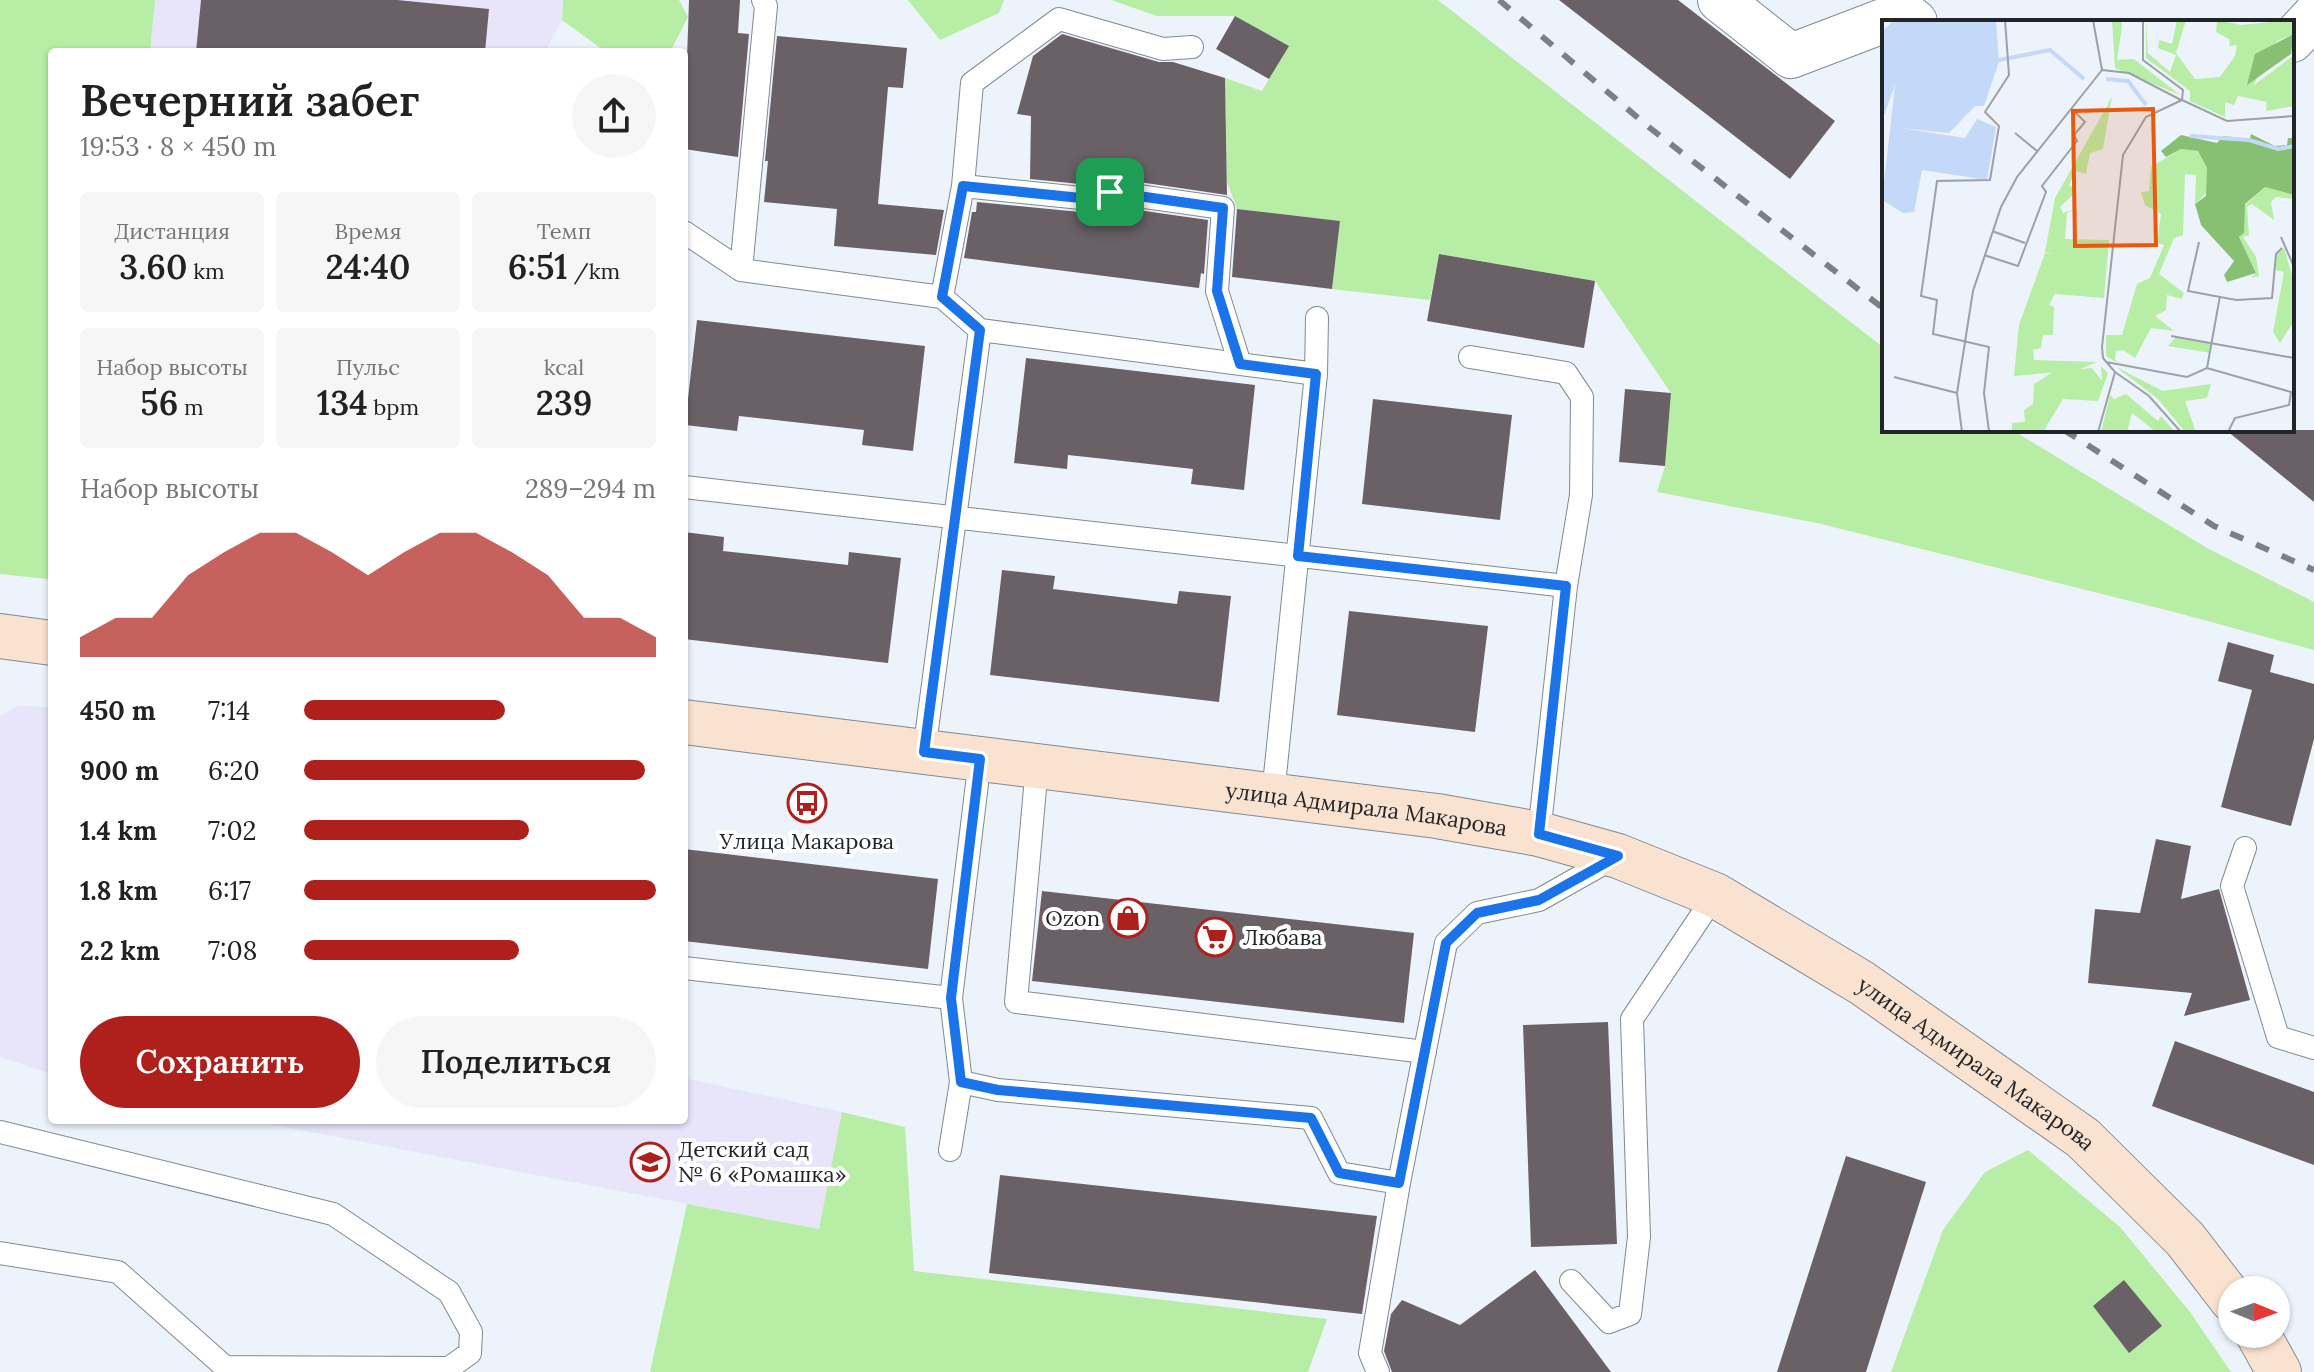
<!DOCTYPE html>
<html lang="ru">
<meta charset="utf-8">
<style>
:root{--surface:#fff;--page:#f6f6f6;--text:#222;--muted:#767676;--accent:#af1f1b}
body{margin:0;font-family:Lora,serif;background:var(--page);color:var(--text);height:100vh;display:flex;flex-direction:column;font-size:30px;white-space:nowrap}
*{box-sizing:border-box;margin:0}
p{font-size:26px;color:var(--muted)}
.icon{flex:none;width:44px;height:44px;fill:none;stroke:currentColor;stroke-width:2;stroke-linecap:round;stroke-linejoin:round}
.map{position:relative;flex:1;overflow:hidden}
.panel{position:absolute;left:48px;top:48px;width:640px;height:1076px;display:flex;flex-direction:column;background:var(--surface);border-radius:8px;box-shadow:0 2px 6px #0004}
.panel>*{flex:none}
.needle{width:52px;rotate:91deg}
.controls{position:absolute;left:2218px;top:1276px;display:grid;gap:16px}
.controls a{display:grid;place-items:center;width:72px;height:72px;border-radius:50%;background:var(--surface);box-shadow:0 2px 6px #0004;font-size:40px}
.pin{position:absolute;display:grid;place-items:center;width:68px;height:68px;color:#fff;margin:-34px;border-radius:16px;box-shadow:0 4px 12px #0006}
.round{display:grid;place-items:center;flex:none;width:84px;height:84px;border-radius:42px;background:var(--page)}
.headline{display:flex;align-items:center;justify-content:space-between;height:136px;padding:0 32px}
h1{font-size:44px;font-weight:600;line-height:60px}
.figures{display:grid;grid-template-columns:repeat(3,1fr);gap:12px;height:136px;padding:8px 32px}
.figures div{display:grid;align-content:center;border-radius:8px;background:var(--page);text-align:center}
.figures b{font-size:34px;font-weight:600}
.figures small{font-size:22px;font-weight:400}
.figures p{font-size:22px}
.chart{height:224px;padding:16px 32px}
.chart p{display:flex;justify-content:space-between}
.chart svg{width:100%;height:144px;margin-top:8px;fill:var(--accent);opacity:.7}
.button{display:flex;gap:16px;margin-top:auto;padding:16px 32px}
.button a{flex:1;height:92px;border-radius:48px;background:var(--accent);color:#fff;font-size:32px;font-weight:600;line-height:92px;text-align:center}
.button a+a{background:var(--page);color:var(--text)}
ul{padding:0 32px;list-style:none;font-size:26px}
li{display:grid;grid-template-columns:128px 96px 1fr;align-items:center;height:60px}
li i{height:20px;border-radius:10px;background:var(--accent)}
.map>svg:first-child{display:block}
.education{fill:#e8e5fb}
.green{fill:#b8eda5}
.building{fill:#6a6167}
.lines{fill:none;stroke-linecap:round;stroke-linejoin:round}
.service-casing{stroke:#828990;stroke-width:24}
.minor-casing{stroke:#828990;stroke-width:46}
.secondary-casing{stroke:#828990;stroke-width:46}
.service{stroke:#fff;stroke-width:22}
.minor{stroke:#fff;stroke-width:44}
.secondary{stroke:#fae2d0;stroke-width:44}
.rail{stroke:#7b8085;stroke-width:6;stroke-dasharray:14 14;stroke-linecap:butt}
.route-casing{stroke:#fff;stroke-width:16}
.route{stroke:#1a73e8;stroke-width:10}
.labels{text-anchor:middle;stroke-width:8;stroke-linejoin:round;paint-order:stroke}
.street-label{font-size:22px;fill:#222528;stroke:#fff}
.poi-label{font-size:22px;fill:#222528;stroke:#fff;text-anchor:start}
.inset-river{fill:none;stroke:#c4d8f8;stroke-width:4}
.inset-road{fill:none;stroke:#9ba1a7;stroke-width:2}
.view{fill:#e8590c;fill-opacity:0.15;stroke:#e8590c;stroke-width:4}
.inset-edge{fill:none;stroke:#222528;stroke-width:4}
</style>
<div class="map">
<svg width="2314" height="1372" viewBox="0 0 2314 1372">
<rect width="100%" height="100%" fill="#ecf3fb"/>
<path class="education" d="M155,0h408l-1,20 -17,32h-395z
M19,705l33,3v366l-52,-17v-341z
M684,1078l158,34 -23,117 -572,-109h437z"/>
<path class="green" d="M0,0h155l-5,52h-98v527h-5l-47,-5z
M563,0h116l9,17 -18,35h-64l-44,-32z
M908,0h96l-5,13 -59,27z
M1111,0h327l446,348v82h128l195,118 107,54v48l-136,-37 -361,-90 -160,-31 8,-26 6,-73 -76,-112 -156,-27 -9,46 -98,-11 8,-68 -103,-12 -10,-27 -2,-104 37,13 26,-45 -53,-30h-78z
M842,1112l63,15 9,144 413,48 -19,53h-658l37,-168 132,25z
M2028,1150l92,77 70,85 41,60h-340l52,-142 42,-58z"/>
<path class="building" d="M201,0h196l92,9 -4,43h-289z
M689,0h51l-2,33 11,1 -11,123 -54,-8z
M1559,0h119l157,121 -45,58z
M1235,16l54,30 -20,33 -53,-30z
M1062,34l97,28h14l52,16 2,117 -115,-17 -32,6 -50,-5 1,-63 -14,-2 16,-58z
M777,36l130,12 -4,40 -15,-1 -10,117 66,6 -8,45 -102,-9 3,-37 -73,-7 4,-41h-3z
M977,202l103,10 30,-6 98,14 -4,54 -3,-1 -2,15 -235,-30 8,-46h4z
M1237,209l103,12 -8,68 -100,-12z
M1439,254l156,27 -11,67 -157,-27z
M697,320l228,26 -12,105 -51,-6 2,-15 -125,-14 -2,15 -52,-6z
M1026,358l229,27 -11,105 -53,-6 2,-15 -88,-10 -37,-4 -1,14 -53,-6z
M1625,389l46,4 -6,73 -46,-4z
M1373,399l139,16 -12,105 -138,-16z
M2226,430h88v72z
M684,532l40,5 -1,14 125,14 1,-13 52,6 -13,105 -204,-24z
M1002,570l53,6 -2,13 124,15 2,-13 52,5 -12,106 -229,-27z
M1349,611l139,15 -13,106 -138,-17z
M2228,642l46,13 -4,17 44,12v55l-23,87 -70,-19 31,-117 -34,-9z
M2156,839l35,7 -10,53 38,-10 31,111 -66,16 8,-23 -104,-10 7,-74 45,4z
M684,849l254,30 -10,90 -244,-28z
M1042,891l372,42 -10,90 -372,-42z
M1608,1022l9,222 -86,3 -8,-222z
M2175,1041l139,51v73l-162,-59z
M1846,1156l80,26 -60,190h-89z
M1000,1175l377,41 -15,98 -373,-41z
M1535,1270l76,102h-219l-8,-21 7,-37 11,-14 58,25z
M2124,1280l38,46 -33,27 -36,-47z"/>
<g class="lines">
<g class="service-casing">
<path id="service" d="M963,186l118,12 29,-6 113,16 -6,83 23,73
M684,232l57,38 201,27 38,33
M741,270l25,-264 -3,-6
M942,297l21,-111 9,-103 87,-64 104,30 29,-2
M1470,357l96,16 16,24 -1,98 -15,91
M1316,374l1,-56
M684,487l882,99 -27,248
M924,752l56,-422 336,44 -43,421
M1037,766l-21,236 409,50
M2245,848l-13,38 46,151 36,11
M684,968l267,30 29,-239
M951,998l10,84 37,8 313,28 28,55 60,10
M0,1132l333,82 116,78 22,40 -1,21 -21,15 -224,-1 -107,-95 -118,-19
M950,1150l11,-68
M1571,1281l38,41 21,-8 9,-77 -7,-218 83,-124
M1378,1372l-8,-19 29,-170 47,-240 31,-30 62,-13 78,-44"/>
</g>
<g class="minor-casing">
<path id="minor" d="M1720,0l71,56 113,-43 11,9
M2292,40l22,-24"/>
</g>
<g class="secondary-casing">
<g id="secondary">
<path d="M0,636l52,7"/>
<path id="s1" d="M684,722l753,94 102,18 79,22 97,39 147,88 221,155 102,101 47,61"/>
<path d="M2258,1334l21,38"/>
</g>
</g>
<use href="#service" class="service"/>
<use href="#minor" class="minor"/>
<use href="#secondary" class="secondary"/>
<path class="rail" d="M1499,0l151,128 234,181
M2064,430l150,96 100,44"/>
</g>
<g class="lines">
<g class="route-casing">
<path id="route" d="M963,186l118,12 29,-6 113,16 -6,83 23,73 76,10 -18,182 268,30 -27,248 79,22 -79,44 -62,13 -31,30 -47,240 -60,-10 -28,-55 -313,-28 -37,-8 -10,-84 29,-239 -56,-7 56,-422 -38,-33z"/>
</g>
<use href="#route" class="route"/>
</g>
<defs>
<g id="bus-ring" transform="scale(2)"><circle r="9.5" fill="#fff" stroke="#af1f1b" stroke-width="1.5"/><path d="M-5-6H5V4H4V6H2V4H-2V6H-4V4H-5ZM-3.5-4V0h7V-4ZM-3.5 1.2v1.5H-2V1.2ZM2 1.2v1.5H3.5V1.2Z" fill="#af1f1b"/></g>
<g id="shop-ring" transform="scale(2)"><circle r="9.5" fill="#fff" stroke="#af1f1b" stroke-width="1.5"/><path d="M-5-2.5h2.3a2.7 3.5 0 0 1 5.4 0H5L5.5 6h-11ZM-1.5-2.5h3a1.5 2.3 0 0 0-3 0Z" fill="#af1f1b"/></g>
<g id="supermarket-ring" transform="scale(2)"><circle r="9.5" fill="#fff" stroke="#af1f1b" stroke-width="1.5"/><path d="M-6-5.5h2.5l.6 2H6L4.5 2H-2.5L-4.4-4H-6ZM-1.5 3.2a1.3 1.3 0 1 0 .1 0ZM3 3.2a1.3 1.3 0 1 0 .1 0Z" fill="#af1f1b"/></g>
<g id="school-ring" transform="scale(2)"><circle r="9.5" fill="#fff" stroke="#af1f1b" stroke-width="1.5"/><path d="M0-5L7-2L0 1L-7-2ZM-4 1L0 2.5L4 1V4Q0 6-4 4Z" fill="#af1f1b"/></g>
</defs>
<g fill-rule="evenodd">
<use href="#bus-ring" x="807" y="803"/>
<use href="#shop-ring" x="1128" y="918"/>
<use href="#supermarket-ring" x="1215" y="937"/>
<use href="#school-ring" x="650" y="1162"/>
</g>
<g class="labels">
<g class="street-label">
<text dy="8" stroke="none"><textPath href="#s1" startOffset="688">улица Адмирала Макарова</textPath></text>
<text dy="8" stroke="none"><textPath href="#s1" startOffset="1360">улица Адмирала Макарова</textPath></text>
</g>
<g class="poi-label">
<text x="807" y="849" text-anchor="middle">Улица Макарова</text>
<text x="1100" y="926" text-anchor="end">Ozon</text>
<text x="1243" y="945">Любава</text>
<text x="678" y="1157">Детский сад<tspan x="678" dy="25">№ 6 «Ромашка»</tspan></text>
</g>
</g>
<g transform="translate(1882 20)">
<rect width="412" height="412" fill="#ecf3fb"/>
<path d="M230,0h9l1,7 -5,33 17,-1 46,36 -65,-27zM264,0l2,33 22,19 6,-17 -18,-7 1,-8 13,4 5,-24h9l-10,33 19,26 25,-2 15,-21 2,-11 -7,1 -1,-7 -13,-7 1,-12 24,5 53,-5v14l-17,7 -24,45 41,-31v51l-28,5 1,-9 -29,-6 -4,9 -9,-3v15l-35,-16v-10l-44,-33zM230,77l-9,52 -13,4 -4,21 -10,-3 -7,14 8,6 -17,16 3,6 17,-5 -13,5 -2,26 44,1 -5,58 -49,-4 -6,11 5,2 -1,28h-10l-2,13 -8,2 1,10 63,2 -19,8 -64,6 5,-51 26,-72 7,1 -7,-2 10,-54zM299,129l17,2 9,17v24l-12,12 1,-29 -11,-1 -2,61 -9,3 -15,36 25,19 -2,6 -15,-4 -1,15 -11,6 19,15 -23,-3 -16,30 -12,-8 -7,1 -1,9 6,3 -7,-2 -8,-5v-21h16l15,-51 13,-6 14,-33 -7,-2 4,-29 -16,-9 -4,-13 8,-1 2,-24zM383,167l29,8v4l-18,-2 -5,5 3,18 -22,-16 -5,3 2,28 -6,2 13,20 3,19 -8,2 5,-5 -17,-36 5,-4 -3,-24zM402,228l10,34v39l-14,22 -7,-11 11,-60 -8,-2v-15zM294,317l35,7 -1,9 -42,-7zM219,346l7,7 -10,28 -35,-2 -20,33h-31v-9l13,-1 -1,-12 9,-6 1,-20 19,-12 39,-4 10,13zM234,347l47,24 48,-7 -4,14 -22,3 11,31h-11l-27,-33zM244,374l32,27 3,-5 14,16h-19l-24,-19 -5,19h-26l9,-37 4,4z" fill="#b8eda5"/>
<path d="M412,14l-3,20 -44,31 8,-31zM369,114l24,12 12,-1 1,-7h6v57l-29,-8 -20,17 -1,29 -5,4 17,36 -29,9 -3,-7 10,-14 -33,-36 -6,-21 11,-8 1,-28 -9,-17 -17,-2 -15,8 -5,-6 20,-16 36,8 6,-7 27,3z" fill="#87c072"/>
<path d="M13,0h101l3,42 -15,44h-9l-26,27 -49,-5 65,10 12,-19 19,8 -9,53 -65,-10 -8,42 -11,1 -21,-13 13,-115 -13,36v-90z" fill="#c4d8f8"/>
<path class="inset-river" d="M117,40l51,-10 34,29M224,59l22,2 18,24M308,116l59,4 29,9 16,-3"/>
<path class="inset-road" d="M211,0l9,50M261,0v40l40,30 -1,10M220,50l27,3 52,27M300,80l45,21 67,-5M133,113l22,18M110,211l33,12M399,217l13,30M317,222l-11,49 48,9 36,-2 4,-44 6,-6M102,235l34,11 28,-74 -4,-6 35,-45 -3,-6 11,-13 -14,-14M289,316l123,22M224,342l81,15 20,-9 84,24 -2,13 -54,13 -7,14M325,348l13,-72M233,352l34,24 32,36M12,357l63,16M107,411l-5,-38 5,-46 -56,-13 4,-34 -16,-4 16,-115 53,-1 9,-54 -14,-14 24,-37 -4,-55M80,412l-5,-39 16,-102 28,-84 16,-30 85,-107M216,412l17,-60 -12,-14 -1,-11 21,-192 23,-38 36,-17"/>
<path class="view" d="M271,89l3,136 -81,1 -2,-135z"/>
<rect width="412" height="412" class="inset-edge"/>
</g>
</svg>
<div class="controls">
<a><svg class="needle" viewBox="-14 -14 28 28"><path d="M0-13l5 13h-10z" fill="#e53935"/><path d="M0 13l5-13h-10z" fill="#767676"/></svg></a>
</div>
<div class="pin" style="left:1110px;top:192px;background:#1e9e55"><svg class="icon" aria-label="arrive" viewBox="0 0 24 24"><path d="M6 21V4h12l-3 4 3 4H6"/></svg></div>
<section class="panel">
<div class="headline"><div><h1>Вечерний забег</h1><p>19:53 · 8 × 450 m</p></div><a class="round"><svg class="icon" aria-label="share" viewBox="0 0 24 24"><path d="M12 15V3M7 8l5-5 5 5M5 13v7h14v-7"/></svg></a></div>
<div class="figures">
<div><p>Дистанция</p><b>3.60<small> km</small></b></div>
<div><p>Время</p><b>24:40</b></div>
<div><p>Темп</p><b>6:51<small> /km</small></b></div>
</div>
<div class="figures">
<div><p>Набор высоты</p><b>56<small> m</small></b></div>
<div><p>Пульс</p><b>134<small> bpm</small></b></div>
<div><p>kcal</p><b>239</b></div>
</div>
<div class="chart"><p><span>Набор высоты</span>289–294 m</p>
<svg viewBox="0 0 160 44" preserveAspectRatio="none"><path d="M0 44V38L10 32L20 32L30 19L40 12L50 6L60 6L70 12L80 19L90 12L100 6L110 6L120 12L130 19L140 32L150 32L160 38V44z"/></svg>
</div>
<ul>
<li><b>450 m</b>7:14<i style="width:57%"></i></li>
<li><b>900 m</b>6:20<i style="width:97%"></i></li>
<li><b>1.4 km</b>7:02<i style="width:64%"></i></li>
<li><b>1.8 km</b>6:17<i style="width:100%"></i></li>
<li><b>2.2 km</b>7:08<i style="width:61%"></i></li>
</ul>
<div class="button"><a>Сохранить</a><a>Поделиться</a></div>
</section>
</div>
